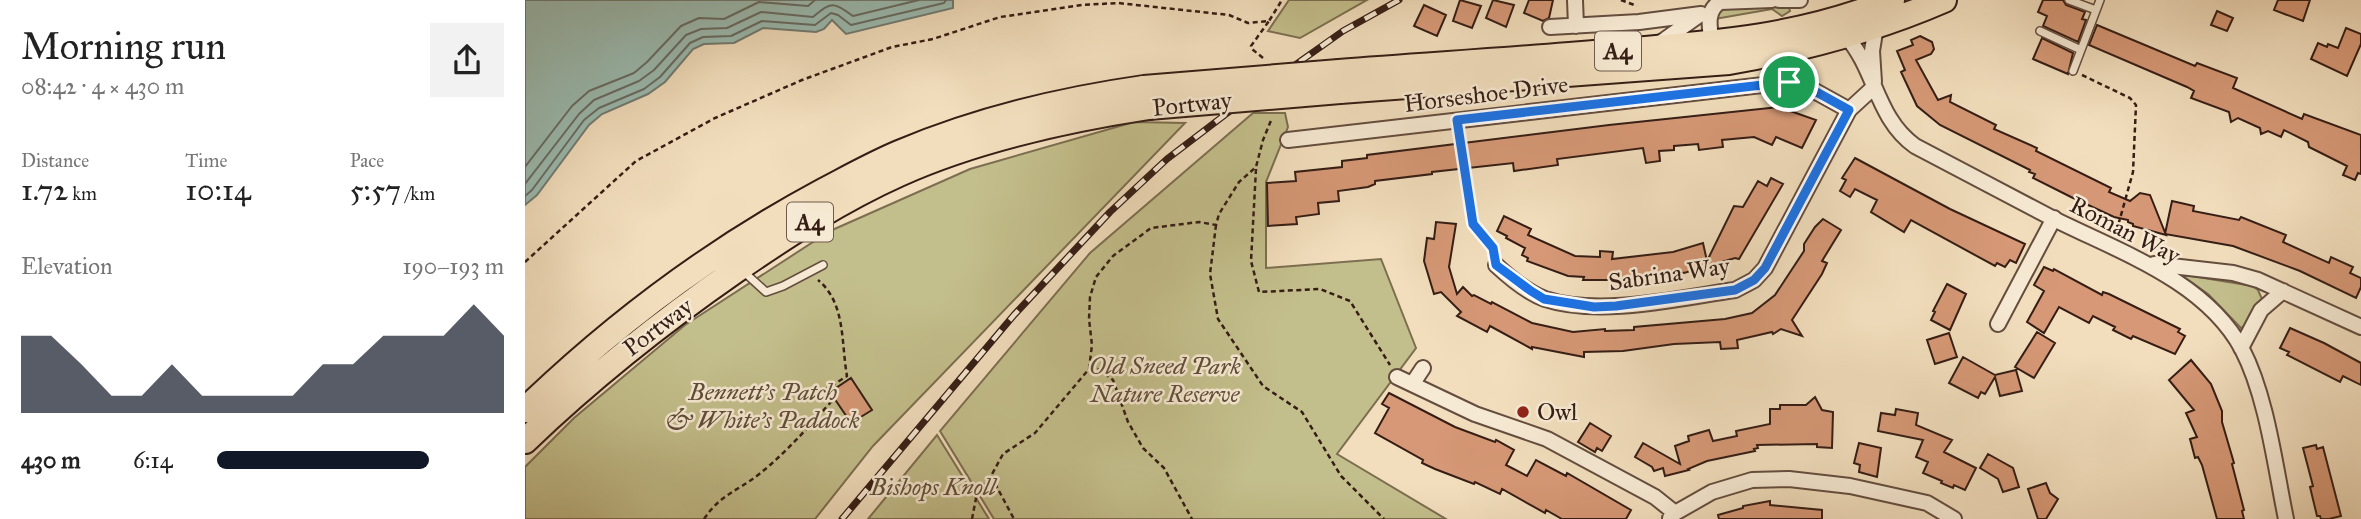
<!DOCTYPE html>
<meta charset="utf-8">
<style>
:root{--surface:#fff;--page:#f2f2f2;--text:#222;--muted:#767676;--accent:#111827}
body{margin:0;font-family:"IM FELL Great Primer",serif;background:var(--page);color:var(--text);height:100vh;display:flex;flex-direction:column;font-size:26px;white-space:nowrap}
*{box-sizing:border-box;margin:0}
p{font-size:23px;color:var(--muted)}
.icon{flex:none;width:38px;height:38px;fill:none;stroke:currentColor;stroke-width:2;stroke-linecap:round;stroke-linejoin:round}
.map{position:relative;flex:1;overflow:hidden}
.panel{display:flex;flex-direction:column;background:var(--surface);width:525px}
.panel>*{flex:none}
.pin{position:absolute;display:grid;place-items:center;width:60px;height:60px;color:#fff;margin:-30px;border:4px solid #fff;border-radius:50%;box-shadow:0 2px 7px #0007}
.round{display:grid;place-items:center;flex:none;width:74px;height:74px;border-radius:0px;background:var(--page)}
.overview{display:flex;align-items:center;justify-content:space-between;height:119px;padding:0 21px}
h1{font-size:38px;font-weight:600;line-height:52px}
.figures{display:grid;grid-template-columns:repeat(3,1fr);gap:10px;height:119px;padding:7px 21px}
.figures div{display:grid;align-content:center}
.figures b{font-size:30px;font-weight:600}
.figures small{font-size:19px;font-weight:400}
.figures p{font-size:19px}
.chart{height:196px;padding:14px 21px}
.chart p{display:flex;justify-content:space-between}
.chart svg{width:100%;height:126px;margin-top:7px;fill:var(--accent);opacity:.7}
ul{padding:0 21px;list-style:none;font-size:23px}
li{display:grid;grid-template-columns:112px 84px 1fr;align-items:center;height:52px}
li i{height:18px;border-radius:9px;background:var(--accent)}
main{display:flex;flex:1;min-height:0}
.map>svg:first-child{display:block}
.green{fill:#c3bf8c;stroke:#7c6e50;stroke-width:2}
.water{fill:#9bbcb2;stroke:#727c73;stroke-width:2}
.lines{fill:none;stroke-linecap:round;stroke-linejoin:round}
.shore{stroke:#686c64;stroke-width:2}
.building{fill:#d69876;stroke:#351d15;stroke-width:2}
.service-casing{stroke:#644d3f;stroke-width:10}
.minor-casing{stroke:#644d3f;stroke-width:18}
.trunk-casing{stroke:#351d15;stroke-width:28}
.path{stroke:#351d15;stroke-width:2.5;stroke-dasharray:5 3.5;stroke-linecap:butt}
.service{stroke:#f7ead4;stroke-width:7}
.minor{stroke:#f7ead4;stroke-width:14}
.trunk{stroke:#f2debd;stroke-width:24}
.rail-casing{stroke:#351d15;stroke-width:7}
.rail{stroke:#f7ead4;stroke-width:4.5;stroke-dasharray:13;stroke-linecap:butt}
.trunk-bridge-casing{stroke:#351d15;stroke-width:28;stroke-linecap:butt}
.trunk-bridge{stroke:#f2debd;stroke-width:24}
.route-casing{stroke:#fff;stroke-width:14}
.route{stroke:#1a73e8;stroke-width:9}
.poi-dot{fill:#8f2418;stroke:#f7ead4;stroke-width:2.5}
.labels{text-anchor:middle;stroke-width:5;stroke-linejoin:round;paint-order:stroke}
.shield{fill:#f7ead4;stroke:#6f5a4e;stroke-width:2}
.shield-label{font-size:23px;font-weight:bold;fill:#351d15}
.street-label{font-size:24px;fill:#351d15;stroke:#f7ead4}
.park-label{font-size:24px;font-style:italic;fill:#604e39;stroke:#f7ead4}
.poi-label{font-size:24px;fill:#351d15;stroke:#f7ead4;text-anchor:start}
</style>
<main>
<section class="panel">
<div class="overview"><div><h1>Morning run</h1><p>08:42 · 4 × 430 m</p></div><a class="round"><svg class="icon" aria-label="share" viewBox="0 0 24 24"><path d="M12 15V3M7 8l5-5 5 5M5 13v7h14v-7"/></svg></a></div>
<div class="figures">
<div><p>Distance</p><b>1.72<small> km</small></b></div>
<div><p>Time</p><b>10:14</b></div>
<div><p>Pace</p><b>5:57<small> /km</small></b></div>
</div>
<div class="chart"><p><span>Elevation</span>190–193 m</p>
<svg viewBox="0 0 160 44" preserveAspectRatio="none"><path d="M0 44V17L10 17L20 27L30 38L40 38L50 27L60 38L70 38L80 38L90 38L100 27L110 27L120 17L130 17L140 17L150 6L160 17V44z"/></svg>
</div>
<ul>
<li><b>430 m</b>6:14<i style="width:74%"></i></li>
</ul>
</section>
<div class="map">
<svg width="1836" height="519" viewBox="0 0 1836 519">
<rect width="100%" height="100%" fill="#f2debd"/>
<filter id="stains"><feTurbulence type="fractalNoise" baseFrequency=".00286" numOctaves="4"/><feColorMatrix values="0 0 0 0 .2 0 0 0 0 .09 0 0 0 0 .02 0 0 0 .5 -.17"/></filter>
<radialGradient id="worn" r=".72"><stop offset=".6" stop-color="#630" stop-opacity="0"/><stop offset="1" stop-color="#630" stop-opacity=".3"/></radialGradient>
<path class="green" d="M764,0h78l-67,38 -32,-7z
M1207,5l57,3 1,3 -8,5 -10,-7 -57,10 5,-10z
M728,113h32l3,14 -22,55v86l115,-9 35,89 -79,106 109,65h-452l-54,-88 150,-178z
M609,122l51,1 -312,323 -58,73h-290v-52l49,-49 111,-93 145,-94 140,-62z
M1660,275l68,11 5,4 4,9 -12,15 -6,13 -3,1 -33,-34 -24,-17z
M412,435l52,84h-121z"/>
<path class="water" d="M0,0h428v8l-107,26 -14,-14 -8,9 -8,3 -53,-4 -29,15 -30,1 -11,5 -28,33 -17,12 -46,20 -13,11 -52,70 -12,10z"/>
<g class="lines">
<path class="shore" d="M0,167l47,-61 17,-15 45,-18 13,-11 34,-36 18,-8 25,1 35,-17 49,4 7,-6
M0,184l54,-70 15,-14 45,-19 15,-11 32,-35 15,-6 26,-1 34,-16 52,5c19,-16 20,-15 40,-1l66,-16
M0,196l7,-6 52,-70 15,-12 45,-19 16,-12 30,-34 13,-6 28,-1 31,-15 53,4 16,-12 7,2 13,10 93,-22 2,-3"/>
</g>
<path class="building" d="M935,0l21,6 -9,22 -19,-7z
M968,0l21,5 -8,22 -20,-9z
M1004,0h24l-4,18 -6,3 -19,-8z
M1518,0h20l3,5 19,7 -3,7 4,1 -8,22 -35,-16 4,-10 -9,-4z
M1753,0h32l-7,21 -29,-11z
M899,5l22,10 -9,21 -23,-10z
M1692,11l16,7 -6,13 -16,-6z
M1572,25l98,41 2,-3 40,15 -4,10 69,31 2,-5 57,21v39l-3,-1 -3,7 -12,-5 4,-9 -38,-19 -1,-5 -24,-12 -3,7 -13,-6 -7,3 -1,-6 -22,-10 -7,4 -2,-10 -38,-14 3,-7 -7,-4 -98,-42z
M1821,28l15,6v10l-14,32 -36,-17 7,-16 9,4 1,-3 10,4z
M1395,36l12,6 2,7 -3,5 -15,6 22,40 13,-5 -1,7 46,23 -2,4 43,19 -1,3 75,37 -2,4 21,9 10,-8 10,2 16,40 -33,-9v-2l-5,-2v-2l-14,-3 -43,-20 -38,-19 2,-4 -6,-2 1,-2 -90,-45 -23,-19 -16,-34 4,-2 -8,-19 16,-6 -2,-5z
M1517,38l31,15 -5,21 -35,-15z
M1254,107l37,13 -14,28 -26,-11 -4,8 -18,-8 -32,3 1,7 -24,3 -1,-6 -24,2v4l-15,1 1,10 -14,2 -3,-15 -86,11 1,6 -44,6 -1,-8 -81,9v2l-57,7v3l-7,3 -30,4 1,10 -21,2 1,11 -23,3 1,7 -29,2 -1,-43 29,-2 -1,-9 47,-5v-6l25,-3v-3l242,-30z
M1330,158l95,51 75,35 -9,19 -6,-3 -5,7 -8,-4 -2,3 -84,-46 -7,12 -33,-20 6,-12 -22,-11 -5,8 -10,-6 6,-11 -4,-2z
M1246,178l12,6 -44,75 -4,-1 -51,15 -6,-2 -51,9h-44l1,-3 -16,-1 -41,-15 1,-3 -6,-3 3,-7 -19,-10 1,-2 -10,-5 7,-15 27,13 -3,6 47,21 25,1v-6l13,1 -1,7 61,-7 30,-9 4,18 27,-55 9,1 15,-26 9,5z
M1647,201l22,5 -1,5 46,9 2,-3 45,18 -3,7 46,21 2,-6 22,10 -3,6 11,5v9l-5,11 -56,-27 -67,-25 -68,-12z
M1298,219l18,11 -19,31 5,2 -5,11 -30,46 10,16 -21,-7 -8,5 -1,-2 -35,8 1,8 -17,1 -1,-7 -46,2 -51,7 -39,1v5l-52,-10v2l-42,-23 -3,6 -30,-16 4,-4 -20,-20 -7,2 -10,-33 3,-23 7,1 2,-17 20,2 -7,43 8,27 6,-7 9,9 2,-1 17,9 1,-2 40,21 41,9 32,-3v2l29,-1v-3l91,-8 27,-6 23,-18 29,-44v-7l11,-17z
M1519,267l9,4 1,-2 48,26 1,-3 6,2 71,35 -2,3 7,4 -10,18 -42,-18 -2,3 -18,-9 2,-3 -22,-11 -4,7 -30,-16 -15,26 -17,-11 17,-31 -10,-6z
M1422,284l19,10 -16,36 -19,-10 4,-8 -2,-1z
M1765,328l34,15 37,20v22l-18,-9 -3,6 -53,-27 2,-3 -9,-4z
M1512,332l18,11 -21,35 -19,-11z
M1424,333l8,24 -22,7 -8,-24z
M1438,357l32,18 21,-5 6,21 -22,5 -5,-19 -10,17 -4,-2 -3,6 -29,-15z
M1666,360l20,24 11,27v11l12,41 -2,1 12,46 -2,1 2,8h-27l-15,-54 -4,-8 -3,1 -5,-19 7,-2 -11,-24 8,-3 -25,-30z
M326,378l21,32 -21,13 -21,-31z
M864,393l66,34 40,15 1,-2 18,10 -8,15 21,11 9,-16 30,16 1,-3 64,37 -5,9h-64l-16,-9 -1,3 -43,-24 -2,5 -25,-12 -1,2 -39,-15 -13,-6 1,-3 -48,-27 14,-25 -7,-4z
M1290,397l7,13 11,2 -1,36 -15,-1v-3l-60,1 1,3 -4,1 1,2 -48,10 -19,8 1,1 -24,6 -2,-8 -9,3 -2,-4 -17,-10 8,-14 37,21 -5,-18 14,-5 -1,-5 21,-6 4,11 24,-5 -1,-5 34,-7v-15h10v-4h26z
M1371,409l22,4 -2,12 36,15 -8,12 32,16 -11,22 -11,-5 -1,3 -12,-5 1,-2 -19,-8 5,-11 -12,-5 7,-17 -45,-9 3,-18 14,2z
M1065,423l21,13 -9,15 -5,-3 -2,4 -17,-10z
M1334,443l22,5 -4,29 -18,-5 1,-7 -6,-2z
M1791,445l1,4 6,-2 18,69 -12,3h-8l-1,-3h-3l-7,-29 3,-1 -10,-38z
M1463,454l25,14 6,19 -16,5 -5,-13 -18,-11z
M1521,483l4,10 8,6 -12,20h-8l-10,-30z
M1245,501v4l52,5v9h-103l-1,-4 25,-7v-2z"/>
<g class="lines">
<g class="service-casing">
<path id="service" d="M1544,0l27,10
M1515,31l41,19
M1548,71l27,-71
M218,271l23,21 17,-6 40,-21"/>
</g>
<g class="minor-casing">
<path id="minor" d="M1050,0l1,26
M1254,0h21
M1025,27l89,-5 62,-8
M1321,36c30,34 30,82 69,110 46,24 91,48 137,72 65,33 153,62 190,131 25,48 33,117 44,170
M1135,43l38,-27
M1187,44c-2,-15 -7,-33 8,-42l52,-2
M1349,82l-2,-31 4,-25
M763,140l501,-58 13,2 47,26
M1629,264l79,9 25,7 103,47
M971,265c14,13 32,28 49,34 55,18 134,-1 190,-9l19,-10 11,-12 84,-158 25,-23
M1473,324l56,-106
M1716,348l20,-38 22,-19
M872,377l78,37 72,25 108,58 20,16
M888,383l10,-15
M1145,518l5,-5 37,-21 40,-12 37,-1 61,7 77,17 27,16"/>
</g>
<g class="trunk-casing">
<path id="trunk" d="M814,72c89,-7 177,-12 266,-20 101,-8 192,-13 287,-52
M815,91l389,-29c74,-13 146,-32 215,-62
M0,410c90,-87 188,-160 298,-219 25,-13 50,-27 76,-38 78,-33 161,-53 245,-65
M0,441c66,-63 135,-118 210,-170 52,-36 106,-71 164,-97 78,-35 165,-54 250,-67"/>
</g>
<path class="path" d="M1096,0l16,6
M738,58l-11,-9 -1,-3 18,-25
M1557,75l48,23 6,7 -3,67 -17,61
M934,133l14,91 21,27
M731,169l-5,92 8,31 61,-3 30,12 40,64
M691,225l-6,49 8,45 45,67 39,26 39,64 43,43
M0,262l111,-101 79,-43 87,-38 90,-33 41,-8 67,-22 82,-12 36,-2 111,12 19,8 21,-2 13,-21
M564,369h9l15,11 15,42 15,26 21,20 28,51
M466,476l23,43
M179,519c17,-25 32,-27 54,-44 28,-22 50,-48 74,-74l-7,-11 22,-14c-6,-33 -1,-73 -29,-96
M447,519l5,-26 14,-17 12,-22 32,-21 54,-64 3,-24 -3,-26 1,-22 6,-20 17,-21 38,-28 48,-6 17,3 3,-11 20,-32 17,-15 7,-27 9,-22"/>
<use href="#service" class="service"/>
<use href="#minor" class="minor"/>
<use href="#trunk" class="trunk"/>
<g class="rail-casing">
<path id="rail" d="M317,519l172,-204 96,-103 57,-53 59,-45 117,-83 56,-31"/>
</g>
<use href="#rail" class="rail"/>
<g class="trunk-bridge-casing">
<path id="trunk-bridge" d="M619,88l195,-16
M624,107l191,-16"/>
</g>
<use href="#trunk-bridge" class="trunk-bridge"/>
</g>
<g class="lines">
<g class="route-casing">
<path id="route" d="M1264,82l13,2 47,26 -84,158 -11,12 -19,10 -119,16 -22,1 -50,-8 -13,-8 -35,-26 -3,-17 -20,-24 -16,-104z"/>
</g>
<use href="#route" class="route"/>
</g>
<circle class="poi-dot" cx="998" cy="412" r="7"/>
<g class="labels">
<g class="shield">
<rect x="1070" y="31.5" width="46" height="39" rx="5"/>
<rect x="262" y="202.5" width="46" height="39" rx="5"/>
</g>
<g class="shield-label">
<text x="1093" y="59">A4</text>
<text x="285" y="230">A4</text>
</g>
<g class="street-label">
<text transform="translate(961 94) rotate(-7)" y="8">Horseshoe Drive</text>
<text transform="translate(667 104) rotate(-6)" y="8">Portway</text>
<text transform="translate(1600 230) rotate(27)" y="8">Roman Way</text>
<text transform="translate(1144 274) rotate(-8)" y="8">Sabrina Way</text>
<text transform="translate(133 327) rotate(-37)" y="8">Portway</text>
</g>
<g class="park-label">
<text x="640" y="374">Old Sneed Park<tspan x="640" dy="28">Nature Reserve</tspan></text>
<text x="238" y="400">Bennett's Patch<tspan x="238" dy="28">&amp; White's Paddock</tspan></text>
<text x="408" y="495">Bishops Knoll</text>
</g>
<g class="poi-label">
<text x="1012" y="420">Owl</text>
</g>
</g>
<rect width="100%" height="100%" filter="url(#stains)"/>
<rect width="100%" height="100%" fill="url(#worn)"/>
</svg>
<div class="pin" style="left:1264px;top:82px;background:#1e9e55"><svg class="icon" aria-label="arrive" viewBox="0 0 24 24"><path d="M6 21V4h12l-3 4 3 4H6"/></svg></div>
</div>
</main>
